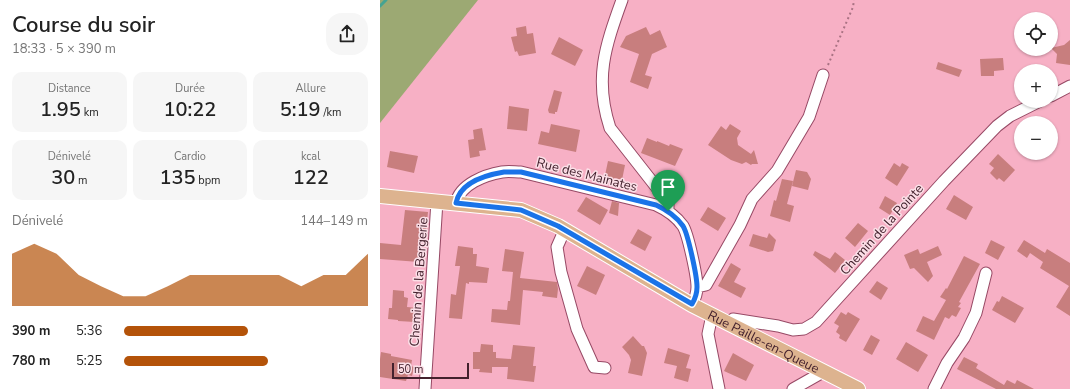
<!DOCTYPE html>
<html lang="fr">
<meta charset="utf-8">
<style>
:root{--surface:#fff;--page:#f6f6f6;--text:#222;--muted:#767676;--accent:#b45309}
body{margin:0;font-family:"Nunito Sans",sans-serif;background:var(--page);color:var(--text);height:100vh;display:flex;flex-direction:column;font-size:15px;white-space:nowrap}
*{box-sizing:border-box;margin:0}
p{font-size:13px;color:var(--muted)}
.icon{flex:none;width:22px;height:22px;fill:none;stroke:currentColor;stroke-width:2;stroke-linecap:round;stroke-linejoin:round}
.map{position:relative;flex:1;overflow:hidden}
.side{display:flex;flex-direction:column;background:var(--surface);width:380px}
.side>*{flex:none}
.buttons{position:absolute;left:634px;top:12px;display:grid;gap:8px}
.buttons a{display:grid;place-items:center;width:44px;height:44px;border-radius:50%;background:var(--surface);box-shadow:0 1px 3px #0004;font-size:20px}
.scale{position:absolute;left:12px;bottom:10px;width:77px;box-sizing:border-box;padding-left:4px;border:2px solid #43212d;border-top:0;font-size:11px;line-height:14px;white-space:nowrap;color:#43212d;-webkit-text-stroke:3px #fbdfe7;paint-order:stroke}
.pin{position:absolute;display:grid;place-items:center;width:34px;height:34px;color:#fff;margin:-41px -17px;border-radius:50% 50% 50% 0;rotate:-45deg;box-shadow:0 0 4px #0007}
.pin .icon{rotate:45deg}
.round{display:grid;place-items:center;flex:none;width:42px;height:42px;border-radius:16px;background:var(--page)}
.headline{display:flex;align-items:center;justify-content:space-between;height:68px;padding:0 12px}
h1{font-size:22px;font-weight:600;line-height:30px}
.figures{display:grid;grid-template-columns:repeat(3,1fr);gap:6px;height:68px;padding:4px 12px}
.figures div{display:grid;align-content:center;border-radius:10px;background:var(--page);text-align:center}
.figures b{font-size:20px;font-weight:600}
.figures small{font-size:11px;font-weight:400}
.figures p{font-size:11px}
.chart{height:112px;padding:8px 12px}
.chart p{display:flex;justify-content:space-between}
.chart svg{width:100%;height:72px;margin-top:4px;fill:var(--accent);opacity:.7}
ul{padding:0 12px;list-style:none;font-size:13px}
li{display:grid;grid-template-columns:64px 48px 1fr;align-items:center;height:30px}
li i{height:10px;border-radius:5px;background:var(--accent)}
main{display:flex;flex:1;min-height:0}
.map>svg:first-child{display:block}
.green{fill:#9ca973}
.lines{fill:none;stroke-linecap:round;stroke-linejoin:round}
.stream{stroke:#45a392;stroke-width:3}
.building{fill:#c87e7e}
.minor-casing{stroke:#974965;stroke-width:13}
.major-casing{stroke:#fff;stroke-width:16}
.path{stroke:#a97283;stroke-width:2;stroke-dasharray:2 3;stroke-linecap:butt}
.minor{stroke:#fff;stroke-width:11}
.major{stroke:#ddb38f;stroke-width:14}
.route-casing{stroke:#fff;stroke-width:8}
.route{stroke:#1a73e8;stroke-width:5}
.labels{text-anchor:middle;stroke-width:3;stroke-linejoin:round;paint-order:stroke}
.street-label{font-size:13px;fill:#43212d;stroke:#fbdfe7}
</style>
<main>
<section class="side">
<div class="headline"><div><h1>Course du soir</h1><p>18:33 · 5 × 390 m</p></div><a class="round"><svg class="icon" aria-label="share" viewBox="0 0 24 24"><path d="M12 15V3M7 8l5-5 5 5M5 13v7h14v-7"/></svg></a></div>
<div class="figures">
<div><p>Distance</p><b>1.95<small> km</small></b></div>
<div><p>Durée</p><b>10:22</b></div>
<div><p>Allure</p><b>5:19<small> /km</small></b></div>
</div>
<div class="figures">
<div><p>Dénivelé</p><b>30<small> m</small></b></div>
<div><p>Cardio</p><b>135<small> bpm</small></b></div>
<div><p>kcal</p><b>122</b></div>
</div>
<div class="chart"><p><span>Dénivelé</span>144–149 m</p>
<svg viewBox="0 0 160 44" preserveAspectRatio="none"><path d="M0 44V12L10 6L20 12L30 25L40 32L50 38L60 38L70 32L80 25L90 25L100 25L110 25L120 25L130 32L140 25L150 25L160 12V44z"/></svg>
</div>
<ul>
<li><b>390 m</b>5:36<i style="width:51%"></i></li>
<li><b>780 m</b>5:25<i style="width:59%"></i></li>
</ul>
</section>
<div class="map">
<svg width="690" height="389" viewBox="0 0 690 389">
<rect width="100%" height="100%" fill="#f7b0c5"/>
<path class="green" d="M0,0h98l-98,123z"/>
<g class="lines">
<path class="stream" d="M0,6l6,-6"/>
</g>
<path class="building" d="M146,26l1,8 6,-1 3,20 -17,3 -2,-5 -2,1 -4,-15 6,-1 -1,-8z
M266,27l4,8 10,-5 7,17 -15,7 -7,21 7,2 -4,12 -18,-7 9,-28 -19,-7 6,-11z
M179,37l24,13 -8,16 -24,-12z
M690,40v25l-14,-2 1,-9 -6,-6 13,-3z
M623,58l1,12 -10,1v5h-13l-1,-17z
M558,62l24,8 -3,7 -23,-8z
M174,90l8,2 -5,20h-2v2l-6,-1 -1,-3z
M129,106l20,3 -2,22 -20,-2z
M171,124l29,6 -4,22 -38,-8 3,-13 8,2z
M350,124l11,7 -4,7 1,7 13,9 3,-4 4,14h-6l-1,1 -5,-3 -4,2 -11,-4 -23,-15 13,-19 5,4z
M102,128l4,22 -7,1 1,5 -10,2 -2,-18 6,-1 -1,-9z
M267,138l10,4v-1l12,5 1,-2 13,5 -8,17 -34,-13z
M10,151l28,5 -4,17 -27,-6z
M618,154l17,16 -11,12 -5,-4 -2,2 -7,-7 4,-5 -5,-4z
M228,161l17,4 -3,15 -8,-2 -1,4 -9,-2z
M514,163l6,4 2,-4 7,4 -12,19 -12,-8z
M416,170l11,2 4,7 -3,11 -16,-4z
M402,179l11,2 -6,23 7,2 -4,16 -20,-6 4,-16 2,1z
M574,195l19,12 -7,13 -20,-11z
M505,196l12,7 -7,12 -11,-7z
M206,197l22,13 -8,15 -23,-14z
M232,201l7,2 -1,13 -9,-3z
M328,207l18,11 -8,13 -18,-11z
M25,210l23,2 -2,19h-3l-4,31 -39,-3v-16l21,2z
M478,223l10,8 -13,16 -10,-9z
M258,229l14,8 -7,14 -15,-8z
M389,233l7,7 -3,11 -5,1 -19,-6 4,-12 14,4z
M611,240l14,7 -7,13 -13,-7z
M644,240l21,13 2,-4 23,14v53l-14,-9 13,-21 -29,-18 3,-6 -13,-9 -3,5 -10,-7z
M78,246l15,2v6h4l-1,12 13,2 -2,15 -18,-1v2l-3,-1 -4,36 -13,-1 2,-24 5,1 4,-29h-5z
M558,246l4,9 -15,7 6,14 -5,6 -14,-14 -4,1 -6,-14 14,-6 2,5z
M125,249l19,3 -4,26 37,4 1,7 -1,9 -15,-2 1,-4 -20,-2 -3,35 -29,-3 1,-13 15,1 1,-9h2l3,-29 -11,-1z
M435,251l15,8 5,-7 10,8 -10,13 -22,-18z
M584,256l16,8 -21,38 2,1 -3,4 3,1 -5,9 -4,-2 -3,4 -4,-2 -11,23 -18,-9 7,-15 11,5 12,-21 -6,-3 6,-9 1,1z
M351,263l10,6 -7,13 12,6 -5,10 -23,-12z
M207,266l18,9 -9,20 -19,-9z
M497,281l11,7 -7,12 -12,-8z
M13,290l11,1v6l4,1 -1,9 11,1 -1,9h-2v5l-17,-1v-1l-10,-1 1,-11h3z
M622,296l22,12 -9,15 -23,-13 5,-9 2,1z
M461,312l5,3 2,-3 12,7 -14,23 -7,-4 1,-3 -4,-3 3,-6 -5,-3z
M491,335l9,5 -8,15 -9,-5z
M253,336l9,10h2l3,7 -5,23 -14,-3 3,-13 -2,-5 -7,-8z
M526,342l22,13 -10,17 -22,-13z
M101,344l12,1v7h3v6l15,1 2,-14 22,2 -2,19h3l-2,16 -27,-3 1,-12h-16v6l-13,-1 1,-3h-7v-17h7z
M288,348l22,7 -4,13 5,1 -3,13 -14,-4 3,-12 -13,-3z
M1,352l10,2v2l21,4 -1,6 3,1 -2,9 -4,-1 -2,6 -26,-4v-18z
M353,353l21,12 -8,16 -22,-10z
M584,357l14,7 -2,4 28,17 3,-5 8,4 2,-4 17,9h-38l-39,-20z"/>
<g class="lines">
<g class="minor-casing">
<path id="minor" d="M242,0c-17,47 -28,79 -12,128l58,74v9
M671,96l19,-10
M76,203c4,-19 29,-28 46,-31 6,-1 13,0 19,0l135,33c11,5 20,11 27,21 5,8 14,50 14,61 0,6 -2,12 -5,18
M185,229l-8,18 4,25 16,57 17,38 11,1
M317,287l9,-2 34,-60 12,-26 25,-28 32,-54 14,-42
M332,315l-4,19 11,55
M348,323l5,-4 45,7 15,4 11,-1 12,-7 128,-141 53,-55 13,-10 30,-15
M45,389l12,-188
M413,389l30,-17
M554,389l13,-26 17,-25 12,-25 10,-40"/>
</g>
<g class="major-casing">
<g id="major">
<path id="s1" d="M0,196l141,14 37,16 134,79 166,84"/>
</g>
</g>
<path class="path" d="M448,65l25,-58 1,-7"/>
<use href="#minor" class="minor"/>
<use href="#major" class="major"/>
</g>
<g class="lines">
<g class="route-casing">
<path id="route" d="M124,172h17l135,33c11,5 20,11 27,21 5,8 14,50 14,61 0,6 -2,12 -5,17l-134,-78 -37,-16 -65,-7c4,-21 30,-28 48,-31z"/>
</g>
<use href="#route" class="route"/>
</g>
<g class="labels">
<g class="street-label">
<text transform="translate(207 174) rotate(14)" y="5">Rue des Mainates</text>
<text transform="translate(501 229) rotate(-48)" y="5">Chemin de la Pointe</text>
<text transform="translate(38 282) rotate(-86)" y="5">Chemin de la Bergerie</text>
<text dy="5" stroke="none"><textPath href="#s1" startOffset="418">Rue Paille-en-Queue</textPath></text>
</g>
</g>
</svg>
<div class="buttons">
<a><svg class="icon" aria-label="locate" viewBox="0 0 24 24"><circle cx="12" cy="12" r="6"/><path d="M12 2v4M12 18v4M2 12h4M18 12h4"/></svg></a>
<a>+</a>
<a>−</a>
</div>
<div class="scale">50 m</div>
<div class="pin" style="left:288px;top:211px;background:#1e9e55"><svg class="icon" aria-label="arrive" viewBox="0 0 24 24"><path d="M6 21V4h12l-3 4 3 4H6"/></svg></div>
</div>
</main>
